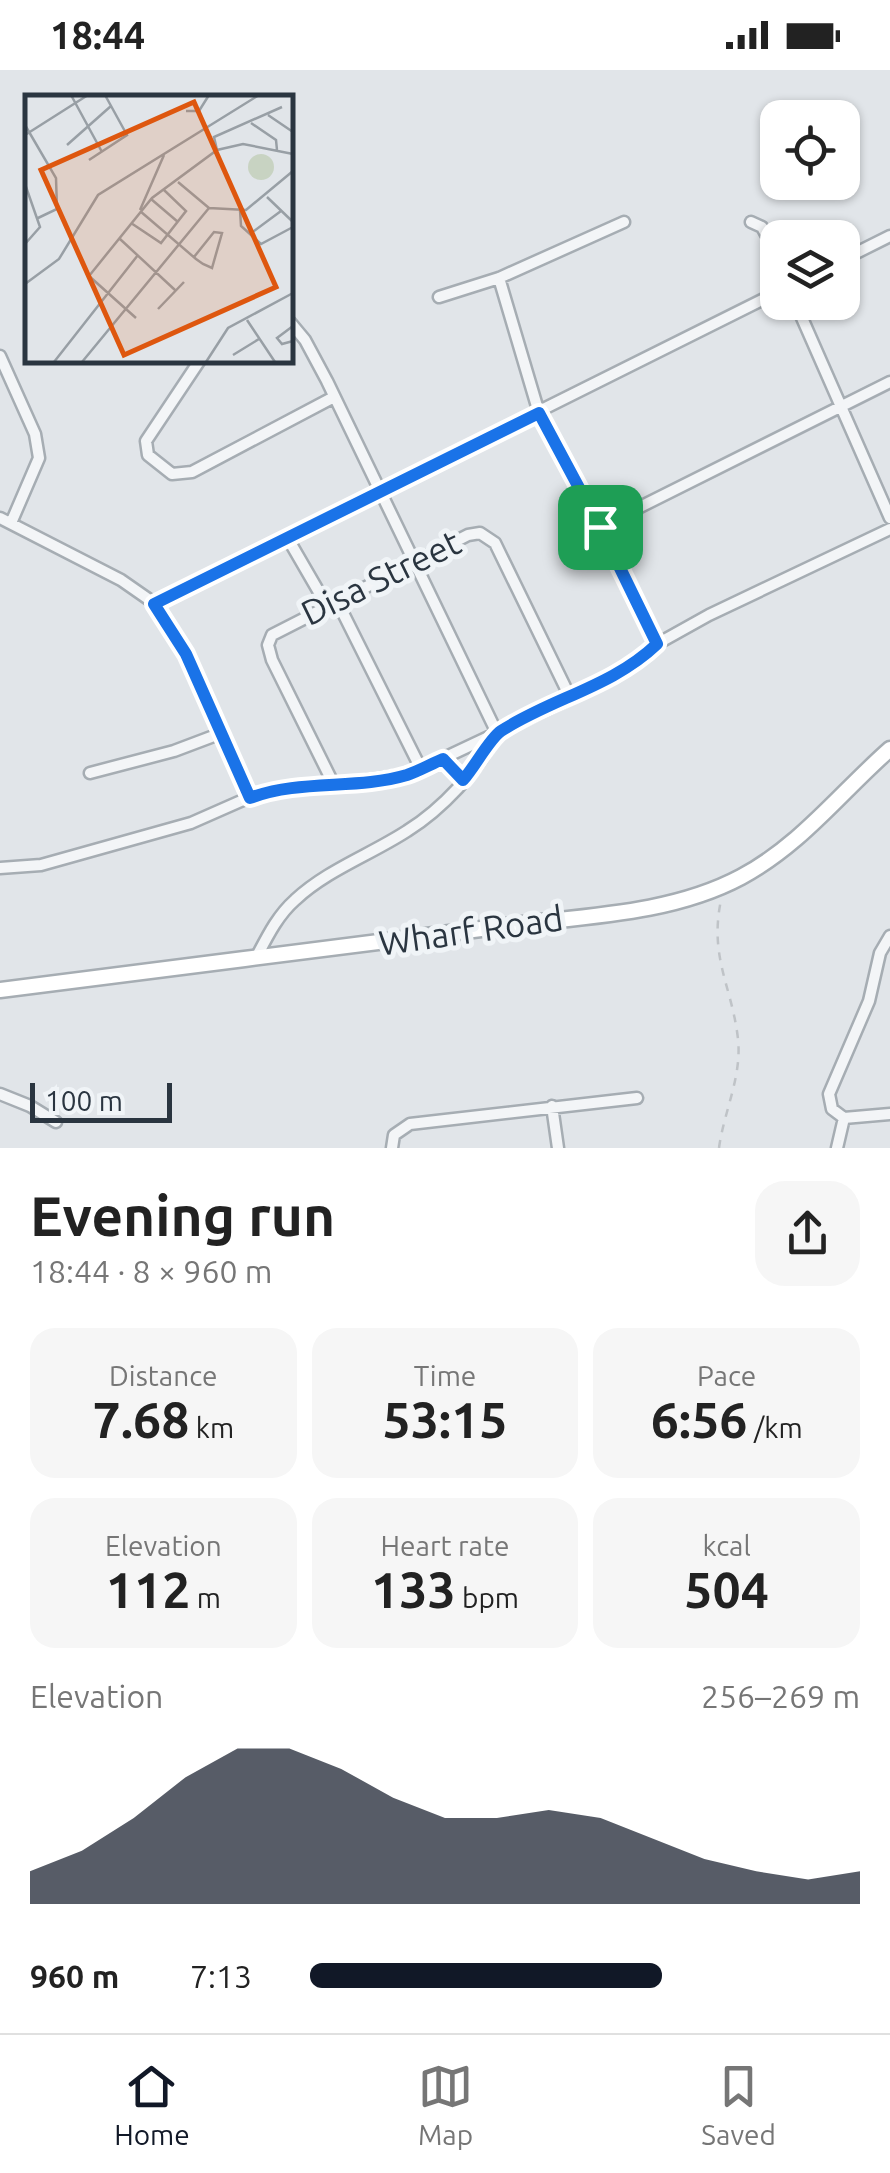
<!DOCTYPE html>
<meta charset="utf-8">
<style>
:root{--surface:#fff;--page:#f6f6f6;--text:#222;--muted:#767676;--line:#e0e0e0;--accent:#111827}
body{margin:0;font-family:Ubuntu,sans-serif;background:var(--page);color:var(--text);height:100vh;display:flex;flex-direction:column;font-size:38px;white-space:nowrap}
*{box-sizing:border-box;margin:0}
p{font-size:32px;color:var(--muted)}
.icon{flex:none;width:55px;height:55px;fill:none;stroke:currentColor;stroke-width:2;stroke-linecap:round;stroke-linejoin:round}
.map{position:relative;height:1078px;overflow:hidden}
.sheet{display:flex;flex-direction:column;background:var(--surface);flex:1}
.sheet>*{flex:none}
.controls{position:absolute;left:760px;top:30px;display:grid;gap:20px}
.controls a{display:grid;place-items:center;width:100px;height:100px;border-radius:20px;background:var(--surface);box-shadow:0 2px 8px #0004;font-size:50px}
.scale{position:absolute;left:30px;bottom:25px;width:142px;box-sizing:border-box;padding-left:10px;border:5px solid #2a3540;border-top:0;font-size:28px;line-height:35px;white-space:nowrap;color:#2a3540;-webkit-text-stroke:8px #f0f4f7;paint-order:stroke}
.pin{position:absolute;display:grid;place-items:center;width:85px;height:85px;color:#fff;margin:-42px;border-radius:20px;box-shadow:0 5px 15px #0006}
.round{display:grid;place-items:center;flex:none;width:105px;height:105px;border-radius:30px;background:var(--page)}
.overview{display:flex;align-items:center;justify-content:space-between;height:170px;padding:0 30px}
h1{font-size:55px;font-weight:700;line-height:75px}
.stats{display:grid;grid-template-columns:repeat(3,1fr);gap:15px;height:170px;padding:10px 30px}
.stats div{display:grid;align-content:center;border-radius:25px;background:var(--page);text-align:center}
.stats b{font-size:50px;font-weight:700}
.stats small{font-size:28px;font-weight:400}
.stats p{font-size:28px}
.chart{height:280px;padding:20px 30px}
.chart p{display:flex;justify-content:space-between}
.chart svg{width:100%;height:180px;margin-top:10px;fill:var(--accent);opacity:.7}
ul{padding:0 30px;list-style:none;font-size:32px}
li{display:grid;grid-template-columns:160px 120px 1fr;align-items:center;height:75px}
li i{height:25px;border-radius:12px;background:var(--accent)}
.status{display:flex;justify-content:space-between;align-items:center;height:70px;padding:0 50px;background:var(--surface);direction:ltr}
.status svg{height:28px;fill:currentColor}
.tab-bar{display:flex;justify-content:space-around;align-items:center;height:140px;border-top:2px solid var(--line);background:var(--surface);font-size:28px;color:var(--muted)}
.tab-bar a{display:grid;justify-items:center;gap:5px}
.tab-bar .on{color:var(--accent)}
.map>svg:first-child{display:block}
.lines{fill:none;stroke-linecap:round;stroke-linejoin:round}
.street-casing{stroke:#a6adb3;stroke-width:15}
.secondary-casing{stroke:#a6adb3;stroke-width:19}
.path{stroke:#bfc3c7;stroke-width:2.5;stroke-dasharray:8 8;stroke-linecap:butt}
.street{stroke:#f3f5f7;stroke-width:10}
.secondary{stroke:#fff;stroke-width:14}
.route-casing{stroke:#fff;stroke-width:20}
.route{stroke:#1a73e8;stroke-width:12}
.labels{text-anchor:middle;stroke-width:10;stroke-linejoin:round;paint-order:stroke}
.street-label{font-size:35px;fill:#2a3540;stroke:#f0f4f7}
.inset-road{fill:none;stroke:#989fa5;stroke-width:2.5}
.view{fill:#de570f;fill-opacity:0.15;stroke:#de570f;stroke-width:5}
.inset-edge{fill:none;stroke:#2a3540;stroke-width:5}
</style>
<div class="status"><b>18:44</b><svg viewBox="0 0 49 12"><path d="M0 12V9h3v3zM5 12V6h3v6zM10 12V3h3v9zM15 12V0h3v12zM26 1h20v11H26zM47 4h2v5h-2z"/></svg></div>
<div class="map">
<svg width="890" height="1078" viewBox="0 0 890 1078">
<rect width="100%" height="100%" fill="#e1e5e9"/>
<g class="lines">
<g class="street-casing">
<path id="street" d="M751,152l11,5 16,29
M842,190l48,-24
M499,208l40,135 61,114 57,117
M439,227l60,-19 125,-56
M795,232l95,216
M290,252l15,18 22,41 170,352
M0,286l35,78 4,24 -28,65
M200,290l-54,81 2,14 24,19 20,-2 142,-75
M0,448l121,62 33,23 31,51 65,143
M600,457l290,-145
M287,467l40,69
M337,531l84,168
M154,533l624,-311
M443,689l20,21
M90,703l84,-22 45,-17
M334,715l-62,-125 -4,-15 4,-10 196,-100 12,-2 15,10 75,154
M0,798l41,-3 150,-42 59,-26 33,-9 51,-3 76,-11 199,-94 48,-36 52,-29 181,-86
M256,888c11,-21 21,-42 39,-58 32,-30 75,-45 112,-69 34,-21 72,-61 89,-97
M0,1024l30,12 26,16
M552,1036l6,42
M844,1048l-12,-9 -3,-15 40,-93 11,-48 10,-17
M844,1048l46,-4
M392,1078l2,-13 16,-11 227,-26
M837,1078l7,-30"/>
</g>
<g class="secondary-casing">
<path id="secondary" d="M0,920c163,-21 326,-41 489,-62 83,-12 177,-11 252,-51 60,-32 99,-84 149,-128"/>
</g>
<path class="path" d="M719,1078c5,-37 23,-71 19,-109 -6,-53 -29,-81 -17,-139"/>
<use href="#street" class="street"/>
<use href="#secondary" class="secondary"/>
</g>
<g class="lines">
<g class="route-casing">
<path id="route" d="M539,343l61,114 57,117c-45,43 -105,54 -156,87 -11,7 -27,37 -38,49l-20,-21c-12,5 -24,12 -36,16 -51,15 -107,4 -157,23l-64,-144 -32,-50z"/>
</g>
<use href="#route" class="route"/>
</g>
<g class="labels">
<g class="street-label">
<text transform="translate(381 508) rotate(-26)" y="12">Disa Street</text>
<text transform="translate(471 861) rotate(-8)" y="12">Wharf Road</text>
</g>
</g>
<g transform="translate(25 25)">
<rect width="268" height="268" fill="#e1e5e9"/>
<path d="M223 72a13 13 0 1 1 26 0a13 13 0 1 1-26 0Z" fill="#c8d3c2"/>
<path class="inset-road" d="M46,0l31,57M161,16h13l10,-16M243,20l25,17M226,28l25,17 1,10M0,30l31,53 1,31 -19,9M0,40l63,-40M42,50l44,-39M192,55l-3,-13 68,-30M64,65l38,-25 -22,-40M153,87l31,26 37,2 47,-39M0,89l15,43 -15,17M242,102l26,25M126,104l27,23M115,115l24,-55M215,115l1,16 20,18 32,-17M115,116l56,48 7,5 9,4 10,-35 -8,-1 -20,25M106,128l30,20 25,-32 -22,-21M225,139l31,-23M95,144l55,51M0,189l34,-25 39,-64 161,-100M133,214l26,-27M111,223l-47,-42 63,-78 65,-48 26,-6 50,10M222,225l28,42M268,231l-16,12 5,6 11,-3M208,260l26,-16M29,267l84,-107M57,267l127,-154M181,267l22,-34 65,-35"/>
<path class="view" d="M169,7l82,185 -152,68 -83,-185z"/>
<rect width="268" height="268" class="inset-edge"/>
</g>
</svg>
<div class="controls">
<a><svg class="icon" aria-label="locate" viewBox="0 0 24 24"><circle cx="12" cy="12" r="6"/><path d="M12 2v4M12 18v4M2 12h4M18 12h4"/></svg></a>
<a><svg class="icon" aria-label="layers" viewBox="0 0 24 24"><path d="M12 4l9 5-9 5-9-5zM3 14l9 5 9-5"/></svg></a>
</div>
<div class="scale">100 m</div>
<div class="pin" style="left:600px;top:457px;background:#1e9e55"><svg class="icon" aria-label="arrive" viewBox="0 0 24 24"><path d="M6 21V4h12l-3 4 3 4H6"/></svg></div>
</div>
<section class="sheet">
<div class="overview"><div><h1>Evening run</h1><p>18:44 · 8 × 960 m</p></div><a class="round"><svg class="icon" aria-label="share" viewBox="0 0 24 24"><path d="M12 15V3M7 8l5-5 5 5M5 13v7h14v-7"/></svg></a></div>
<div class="stats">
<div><p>Distance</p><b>7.68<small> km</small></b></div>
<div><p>Time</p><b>53:15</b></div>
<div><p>Pace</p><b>6:56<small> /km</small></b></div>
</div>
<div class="stats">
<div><p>Elevation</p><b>112<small> m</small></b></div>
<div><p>Heart rate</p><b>133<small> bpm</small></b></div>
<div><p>kcal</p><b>504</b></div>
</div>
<div class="chart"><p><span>Elevation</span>256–269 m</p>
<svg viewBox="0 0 160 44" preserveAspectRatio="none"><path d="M0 44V36L10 31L20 23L30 13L40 6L50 6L60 11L70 18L80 23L90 23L100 21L110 23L120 28L130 33L140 36L150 38L160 36V44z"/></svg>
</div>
<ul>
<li><b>960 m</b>7:13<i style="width:64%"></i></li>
</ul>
</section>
<nav class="tab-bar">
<a class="on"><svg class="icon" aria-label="home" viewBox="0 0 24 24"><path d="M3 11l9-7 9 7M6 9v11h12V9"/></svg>Home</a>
<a><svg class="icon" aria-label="map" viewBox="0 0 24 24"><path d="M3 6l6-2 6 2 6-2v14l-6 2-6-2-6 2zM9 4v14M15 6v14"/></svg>Map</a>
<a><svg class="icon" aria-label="saved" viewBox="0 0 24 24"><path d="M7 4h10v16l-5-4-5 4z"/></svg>Saved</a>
</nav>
